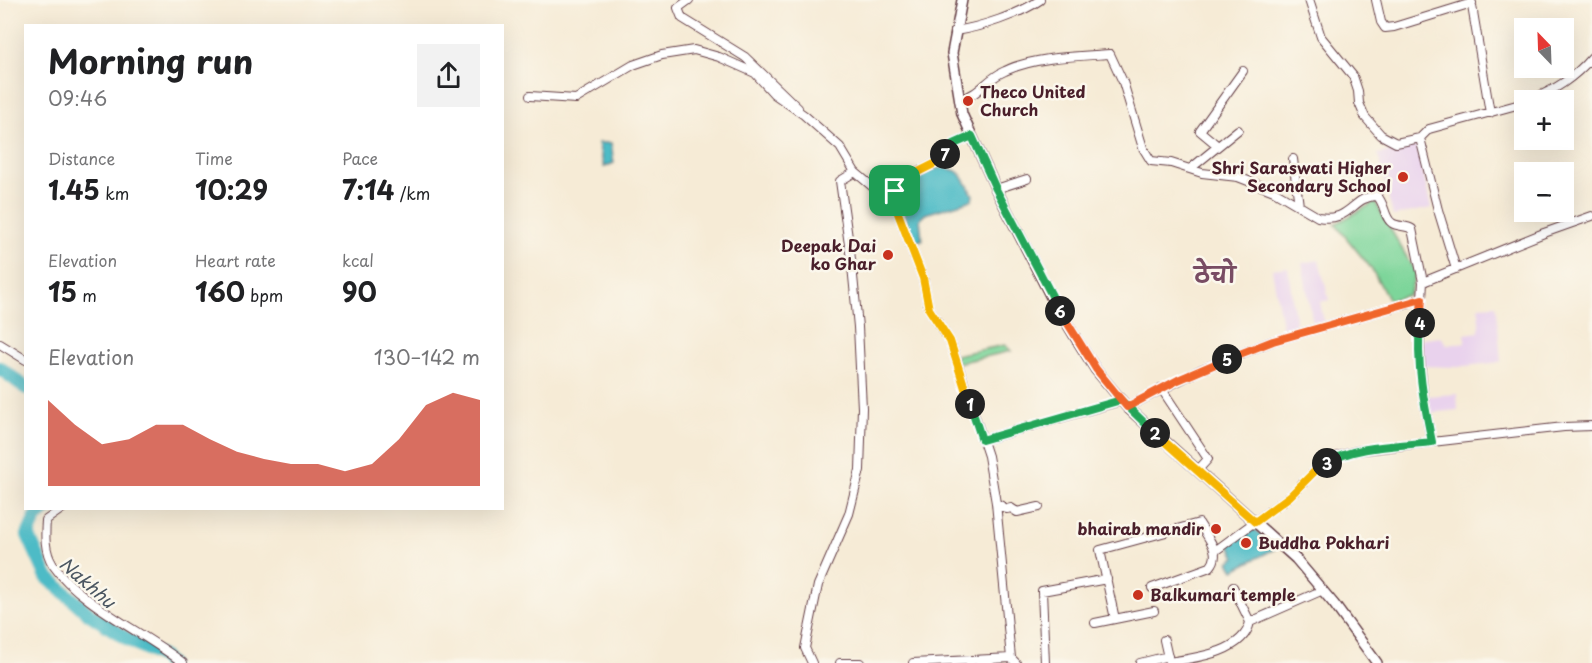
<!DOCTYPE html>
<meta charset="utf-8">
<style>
:root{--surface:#fff;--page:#f2f2f2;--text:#202124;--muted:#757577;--accent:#c8321e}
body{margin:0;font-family:"Playpen Sans","Playpen Sans Deva",sans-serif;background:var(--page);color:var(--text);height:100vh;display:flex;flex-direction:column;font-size:22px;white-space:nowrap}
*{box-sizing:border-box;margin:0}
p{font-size:20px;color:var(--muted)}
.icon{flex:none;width:33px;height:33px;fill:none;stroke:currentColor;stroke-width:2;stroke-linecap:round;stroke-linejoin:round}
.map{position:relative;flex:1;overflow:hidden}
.panel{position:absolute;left:24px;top:24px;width:480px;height:486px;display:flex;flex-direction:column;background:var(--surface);border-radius:0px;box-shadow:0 6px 24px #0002}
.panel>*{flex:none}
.needle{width:39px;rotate:337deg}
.controls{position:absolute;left:1514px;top:18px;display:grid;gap:12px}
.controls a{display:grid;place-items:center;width:60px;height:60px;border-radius:0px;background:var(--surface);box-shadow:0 6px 24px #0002;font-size:30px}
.pin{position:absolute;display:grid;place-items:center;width:51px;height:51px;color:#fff;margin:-26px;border-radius:12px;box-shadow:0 3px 9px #0006}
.km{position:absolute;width:30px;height:30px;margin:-15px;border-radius:50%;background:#222;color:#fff;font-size:16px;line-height:30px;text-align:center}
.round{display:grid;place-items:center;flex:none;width:63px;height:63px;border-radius:0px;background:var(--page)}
.headline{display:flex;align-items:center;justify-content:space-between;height:102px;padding:0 24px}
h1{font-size:33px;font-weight:700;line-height:45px}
.metrics{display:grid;grid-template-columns:repeat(3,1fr);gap:9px;height:102px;padding:6px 24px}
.metrics div{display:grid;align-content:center}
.metrics b{font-size:26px;font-weight:700}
.metrics small{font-size:16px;font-weight:400}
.metrics p{font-size:16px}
.chart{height:168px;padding:12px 24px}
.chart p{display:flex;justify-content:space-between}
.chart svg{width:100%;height:108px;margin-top:6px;fill:var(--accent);opacity:.7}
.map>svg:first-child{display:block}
.built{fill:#e9d2ed}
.green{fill:#7dd59a;stroke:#647a62;stroke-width:1.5}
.water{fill:#4dbbc6;stroke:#4c6d78;stroke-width:1.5}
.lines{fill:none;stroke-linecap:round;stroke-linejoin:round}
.river{stroke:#4dbbc6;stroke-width:14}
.minor-casing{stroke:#643e45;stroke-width:10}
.major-casing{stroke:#643e45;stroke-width:12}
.minor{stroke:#fff;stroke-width:8}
.major{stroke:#fff;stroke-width:9}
.split-1-casing{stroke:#fff;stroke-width:12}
.split-2-casing{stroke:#fff;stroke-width:12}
.split-3-casing{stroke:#fff;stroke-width:12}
.split-4-casing{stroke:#fff;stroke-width:12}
.split-5-casing{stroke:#fff;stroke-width:12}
.split-6-casing{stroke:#fff;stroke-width:12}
.split-7-casing{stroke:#fff;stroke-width:12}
.split-8-casing{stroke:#fff;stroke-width:12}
.split-1{stroke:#f5b400;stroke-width:8}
.split-2{stroke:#22a559;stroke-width:8}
.split-3{stroke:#f5b400;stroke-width:8}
.split-4{stroke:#22a559;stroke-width:8}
.split-5{stroke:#f0652b;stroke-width:8}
.split-6{stroke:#f0652b;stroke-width:8}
.split-7{stroke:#22a559;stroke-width:8}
.split-8{stroke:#f5b400;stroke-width:8}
.poi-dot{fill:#c8321e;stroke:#fbf7ec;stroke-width:2}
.labels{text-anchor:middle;stroke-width:5;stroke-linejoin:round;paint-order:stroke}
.poi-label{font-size:16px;font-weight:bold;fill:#4a1f2b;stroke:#fbf7ec;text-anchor:start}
.water-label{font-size:18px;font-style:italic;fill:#4b5661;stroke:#fbf7ec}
.district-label{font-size:22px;font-weight:bold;fill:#784c63;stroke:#fbf7ec}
</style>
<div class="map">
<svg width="1592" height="663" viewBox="0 0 1592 663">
<rect width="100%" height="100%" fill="#fbf7ec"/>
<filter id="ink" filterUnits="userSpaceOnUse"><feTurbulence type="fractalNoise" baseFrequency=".0167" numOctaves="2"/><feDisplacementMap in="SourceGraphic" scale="12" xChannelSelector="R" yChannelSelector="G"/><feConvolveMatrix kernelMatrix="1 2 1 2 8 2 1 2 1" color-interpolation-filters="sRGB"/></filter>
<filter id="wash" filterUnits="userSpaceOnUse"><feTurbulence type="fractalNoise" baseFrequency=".008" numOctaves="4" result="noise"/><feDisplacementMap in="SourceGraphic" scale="24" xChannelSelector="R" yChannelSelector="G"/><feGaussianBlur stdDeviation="1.35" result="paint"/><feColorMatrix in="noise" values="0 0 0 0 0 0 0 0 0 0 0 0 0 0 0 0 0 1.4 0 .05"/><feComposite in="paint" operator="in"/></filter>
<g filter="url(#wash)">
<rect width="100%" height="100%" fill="#f6ebd6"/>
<path class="built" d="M1417,146l14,62 -38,8 -15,-62z
M1319,260l10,40 -9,2 4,20 -11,2 -11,-61z
M1288,267l8,60 -13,4 -11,-62z
M1496,305l5,57 -45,5 -33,-1 -2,-27 21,-2 4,8 19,-2v-9l14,-2v-26z
M1457,394l1,16 -30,3 -1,-17z"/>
<path class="green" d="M1375,202l41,71 -7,22 -20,5 -18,-32 -36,-44z
M1005,345l6,6 -54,12 -2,-8z"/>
<path class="water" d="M598,143h13l3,20 -10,4z
M937,168c25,0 24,6 36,27l-1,5 -47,14 -5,5 2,21 -8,2c-15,-35 -20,-59 23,-74z
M1252,527l24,21 -42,22 -5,-8 7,-5 -8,-14z"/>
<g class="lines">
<path class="river" d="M0,368l26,20
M48,508l-12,9 -8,18 19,42 41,36 38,25 36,19 7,6"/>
</g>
</g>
<g filter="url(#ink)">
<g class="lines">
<g class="minor-casing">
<path id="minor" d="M689,0l-11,8 4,10 63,39 53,51
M1309,0l12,37 32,39 5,15 1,12 6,14 16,18 15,8 24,-5
M1376,0l5,22 4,6 9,-1 78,-24
M1471,0l19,113
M955,31c26,-4 63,-16 85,-31
M530,96l46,3 57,-34 29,-10 32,-5 25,7 36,16 19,21 30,21 36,32 15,25 19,16 21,3 19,-17 22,-11 18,-19 18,-8
M959,100c22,-6 27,-21 46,-29 29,-14 73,-15 105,-17l13,28 20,66 8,13 20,2 31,10 36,4 36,14 44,26c33,6 34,-21 59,-21 8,7 7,22 15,27 6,4 14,2 20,6l11,53 -1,17 -149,42 -73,29 -73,37
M1530,100c25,-10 44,-22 62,-43
M1218,146l-18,-15 43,-60
M1293,159l6,47
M1190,169l48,-39
M996,189l31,-10
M895,191l1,17 27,70 6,31 21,32 38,115 8,47 11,6 4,-1 6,4 22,-5
M1456,269l-18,-59 -18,-72 9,-9 95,-26
M1423,282l121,-49 48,-17
M0,344l26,16
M1161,388l47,71 -10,11
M982,440l139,-39
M1432,442l132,-15 28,-1
M996,503l15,155
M63,508l-17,12c-1,15 -2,31 7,45 27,39 92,68 130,98
M1215,551l75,-55 27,-27 21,-13 18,-5 76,-9c-11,-50 -15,-91 -10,-143
M1233,587l17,35
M1115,619l-15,-69 99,-27c8,14 24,30 11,44l-58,21
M1095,623l59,-12
M1164,640l5,22
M1169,662c25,-4 75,-9 81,-40l73,-32
M812,663l-7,-15 13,-63 31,-71 11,-44 2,-62 -4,-81 -6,-61 -12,-85 15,-9
M840,663h20
M913,663l98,-5 5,5
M1045,663l-3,-72 65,-12
M1140,663l28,-7"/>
</g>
<g class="major-casing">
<path id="major" d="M962,0l-10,53 10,61 34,75 55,108 26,43 19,30 31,37 169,152 38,45 43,59"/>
</g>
<use href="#minor" class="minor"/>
<use href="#major" class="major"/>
</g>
</g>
<g class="lines" filter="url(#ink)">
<g class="split-1-casing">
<path id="split-1" d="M895,191l1,17 27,70 6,31 21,32 20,63"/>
</g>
<g class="split-2-casing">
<path id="split-2" d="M970,404l12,36 139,-40 34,33"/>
</g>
<g class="split-3-casing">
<path id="split-3" d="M1155,433l100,89 35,-26 27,-27 10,-6"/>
</g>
<g class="split-4-casing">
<path id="split-4" d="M1327,463c28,-18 73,-17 105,-21 -8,-39 -16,-79 -12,-119"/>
</g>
<g class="split-5-casing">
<path id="split-5" d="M1227,359l46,-18 149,-42 -2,24"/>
</g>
<g class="split-6-casing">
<path id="split-6" d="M1060,311l36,58 31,38 51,-27 49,-21"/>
</g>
<g class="split-7-casing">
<path id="split-7" d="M945,154l9,-10 18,-8 24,53 64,122"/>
</g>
<g class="split-8-casing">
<path id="split-8" d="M895,191l19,-17 22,-11 9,-9"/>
</g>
<use href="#split-1" class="split-1"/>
<use href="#split-2" class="split-2"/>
<use href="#split-3" class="split-3"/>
<use href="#split-4" class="split-4"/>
<use href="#split-5" class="split-5"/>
<use href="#split-6" class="split-6"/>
<use href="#split-7" class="split-7"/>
<use href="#split-8" class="split-8"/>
</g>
<g class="poi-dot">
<circle cx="968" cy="101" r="6"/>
<circle cx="1403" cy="177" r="6"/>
<circle cx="888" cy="255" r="6"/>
<circle cx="1216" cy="529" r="6"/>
<circle cx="1246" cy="543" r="6"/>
<circle cx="1138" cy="595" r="6"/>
</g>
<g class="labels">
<g class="poi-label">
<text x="980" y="98">Theco United<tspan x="980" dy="18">Church</tspan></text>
<text x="1391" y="174" text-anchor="end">Shri Saraswati Higher<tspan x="1391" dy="18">Secondary School</tspan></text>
<text x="876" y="252" text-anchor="end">Deepak Dai<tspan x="876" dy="18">ko Ghar</tspan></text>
<text x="1204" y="535" text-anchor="end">bhairab mandir</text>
<text x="1258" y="549">Buddha Pokhari</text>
<text x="1150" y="601">Balkumari temple</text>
</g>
<g class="water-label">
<text transform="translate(87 583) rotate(41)" y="6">Nakhhu</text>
</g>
<g class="district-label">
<text x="1215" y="283">ठेचो</text>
</g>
</g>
</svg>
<div class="controls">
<a><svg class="needle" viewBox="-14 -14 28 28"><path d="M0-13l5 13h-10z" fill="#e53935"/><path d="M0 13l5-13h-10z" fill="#757577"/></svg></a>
<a>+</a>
<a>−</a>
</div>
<div class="pin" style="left:895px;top:191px;background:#1e9e55"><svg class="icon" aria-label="arrive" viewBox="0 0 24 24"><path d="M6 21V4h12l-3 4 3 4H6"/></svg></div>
<b class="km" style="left:970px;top:404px">1</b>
<b class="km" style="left:1155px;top:433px">2</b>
<b class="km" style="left:1327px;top:463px">3</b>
<b class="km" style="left:1420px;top:323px">4</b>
<b class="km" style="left:1227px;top:359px">5</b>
<b class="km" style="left:1060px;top:311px">6</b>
<b class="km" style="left:945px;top:154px">7</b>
<section class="panel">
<div class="headline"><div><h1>Morning run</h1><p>09:46</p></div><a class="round"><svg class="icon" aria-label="share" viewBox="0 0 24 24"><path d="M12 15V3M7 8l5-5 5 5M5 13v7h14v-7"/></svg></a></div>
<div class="metrics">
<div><p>Distance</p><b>1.45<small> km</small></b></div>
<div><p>Time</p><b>10:29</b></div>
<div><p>Pace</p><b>7:14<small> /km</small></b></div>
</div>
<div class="metrics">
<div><p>Elevation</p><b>15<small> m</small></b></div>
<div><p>Heart rate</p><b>160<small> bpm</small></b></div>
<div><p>kcal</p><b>90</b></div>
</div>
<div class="chart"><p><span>Elevation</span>130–142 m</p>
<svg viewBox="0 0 160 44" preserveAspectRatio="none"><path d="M0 44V9L10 19L20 27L30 25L40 19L50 19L60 25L70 30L80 33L90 35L100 35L110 38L120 35L130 25L140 11L150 6L160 9V44z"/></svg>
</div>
</section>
</div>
